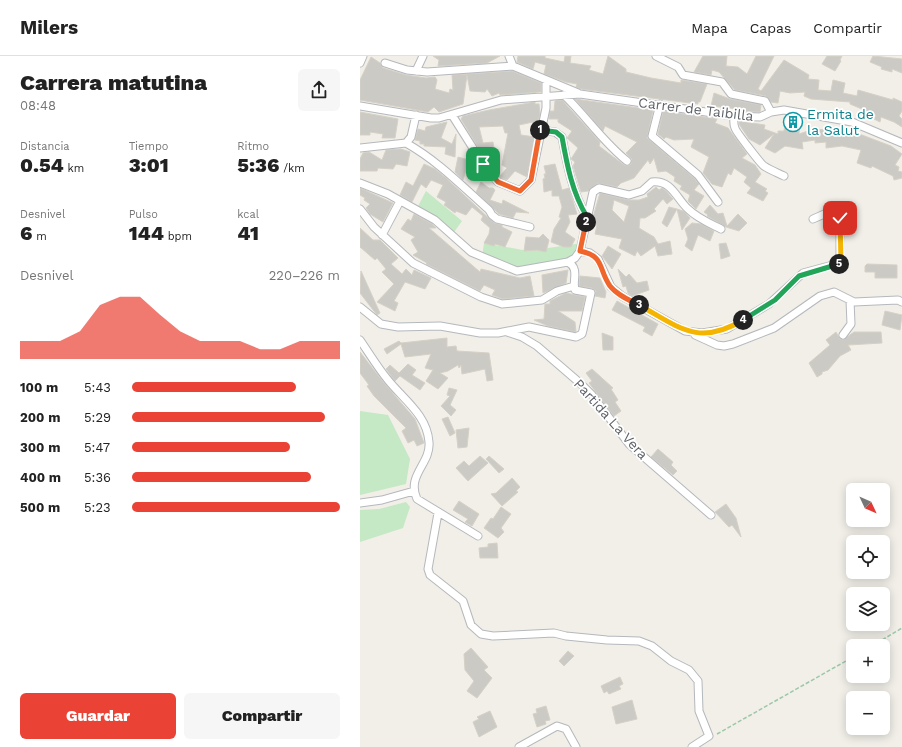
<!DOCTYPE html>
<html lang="es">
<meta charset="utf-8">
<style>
:root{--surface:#fff;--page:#f6f6f6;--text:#222;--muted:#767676;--line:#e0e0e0;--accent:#ea4335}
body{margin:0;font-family:"Work Sans",sans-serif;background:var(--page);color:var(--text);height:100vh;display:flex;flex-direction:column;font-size:15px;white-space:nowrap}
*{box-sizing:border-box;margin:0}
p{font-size:13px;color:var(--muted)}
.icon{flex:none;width:22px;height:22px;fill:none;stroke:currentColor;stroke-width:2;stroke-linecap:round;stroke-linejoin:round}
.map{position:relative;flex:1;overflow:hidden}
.side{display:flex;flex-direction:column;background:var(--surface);width:360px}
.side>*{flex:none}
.needle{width:26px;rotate:134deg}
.buttons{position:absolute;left:486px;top:427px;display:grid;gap:8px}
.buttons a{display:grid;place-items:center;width:44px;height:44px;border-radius:6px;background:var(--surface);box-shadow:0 2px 10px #0003;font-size:20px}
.pin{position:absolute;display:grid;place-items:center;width:34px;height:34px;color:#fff;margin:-17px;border-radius:8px;box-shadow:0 2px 6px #0006}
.km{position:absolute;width:20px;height:20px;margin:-10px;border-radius:50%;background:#222;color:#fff;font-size:11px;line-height:20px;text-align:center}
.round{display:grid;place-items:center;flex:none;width:42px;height:42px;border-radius:6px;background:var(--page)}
.head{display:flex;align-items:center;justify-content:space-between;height:68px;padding:0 20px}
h1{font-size:22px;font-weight:800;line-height:30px}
.figures{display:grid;grid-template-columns:repeat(3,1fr);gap:6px;height:68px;padding:4px 20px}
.figures div{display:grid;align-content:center}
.figures b{font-size:20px;font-weight:800}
.figures small{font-size:11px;font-weight:400}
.figures p{font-size:11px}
.chart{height:112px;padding:8px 20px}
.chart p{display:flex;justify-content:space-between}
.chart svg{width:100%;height:72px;margin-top:4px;fill:var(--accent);opacity:.7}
.primary-button{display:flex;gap:8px;margin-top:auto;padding:8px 20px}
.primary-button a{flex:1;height:46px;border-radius:6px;background:var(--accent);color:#fff;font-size:16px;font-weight:800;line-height:46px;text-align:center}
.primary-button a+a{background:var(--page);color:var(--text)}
ul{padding:0 20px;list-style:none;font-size:13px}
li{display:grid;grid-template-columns:64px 48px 1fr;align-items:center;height:30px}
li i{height:10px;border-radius:5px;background:var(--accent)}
header{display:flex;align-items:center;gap:24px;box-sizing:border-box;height:56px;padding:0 20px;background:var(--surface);border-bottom:1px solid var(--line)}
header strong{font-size:19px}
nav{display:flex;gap:22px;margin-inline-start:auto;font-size:14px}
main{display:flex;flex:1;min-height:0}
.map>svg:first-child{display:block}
.green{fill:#c5e8c5}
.building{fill:#cccac5;stroke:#d6d1c6;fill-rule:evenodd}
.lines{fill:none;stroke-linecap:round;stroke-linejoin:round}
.street-casing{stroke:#b5b8bc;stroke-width:9}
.path{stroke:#9cc7a9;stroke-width:1.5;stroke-dasharray:4 2;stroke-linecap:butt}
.street{stroke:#fff;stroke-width:7}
.split-1-casing{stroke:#fff;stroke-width:8}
.split-2-casing{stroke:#fff;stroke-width:8}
.split-3-casing{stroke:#fff;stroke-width:8}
.split-4-casing{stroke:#fff;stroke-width:8}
.split-5-casing{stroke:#fff;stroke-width:8}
.split-6-casing{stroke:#fff;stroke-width:8}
.split-1{stroke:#f0652b;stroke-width:5}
.split-2{stroke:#22a559;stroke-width:5}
.split-3{stroke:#f0652b;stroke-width:5}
.split-4{stroke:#f5b400;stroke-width:5}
.split-5{stroke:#22a559;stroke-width:5}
.split-6{stroke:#f5b400;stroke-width:5}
.labels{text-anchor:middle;stroke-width:3.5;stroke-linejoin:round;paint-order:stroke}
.street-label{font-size:14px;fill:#5f6368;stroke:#fff}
.culture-label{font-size:14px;fill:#0d838f;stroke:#fff;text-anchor:start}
</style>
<header>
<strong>Milers</strong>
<nav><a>Mapa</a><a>Capas</a><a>Compartir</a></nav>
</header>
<main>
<section class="side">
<div class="head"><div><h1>Carrera matutina</h1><p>08:48</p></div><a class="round"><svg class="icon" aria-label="share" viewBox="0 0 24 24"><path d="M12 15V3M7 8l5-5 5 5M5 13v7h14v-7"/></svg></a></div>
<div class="figures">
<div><p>Distancia</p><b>0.54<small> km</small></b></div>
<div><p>Tiempo</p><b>3:01</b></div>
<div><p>Ritmo</p><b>5:36<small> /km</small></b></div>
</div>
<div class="figures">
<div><p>Desnivel</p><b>6<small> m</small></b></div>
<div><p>Pulso</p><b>144<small> bpm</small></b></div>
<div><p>kcal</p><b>41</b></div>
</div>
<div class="chart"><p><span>Desnivel</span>220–226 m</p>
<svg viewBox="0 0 160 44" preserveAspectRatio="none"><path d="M0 44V33L10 33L20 33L30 27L40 11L50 6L60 6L70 17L80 27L90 33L100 33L110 33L120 38L130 38L140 33L150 33L160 33V44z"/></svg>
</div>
<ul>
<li><b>100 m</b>5:43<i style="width:79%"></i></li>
<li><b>200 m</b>5:29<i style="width:93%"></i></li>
<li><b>300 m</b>5:47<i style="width:76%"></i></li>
<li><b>400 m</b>5:36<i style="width:86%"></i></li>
<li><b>500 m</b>5:23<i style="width:100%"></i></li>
</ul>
<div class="primary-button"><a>Guardar</a><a>Compartir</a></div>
</section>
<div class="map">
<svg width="542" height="691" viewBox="0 0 542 691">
<rect width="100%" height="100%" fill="#f1efe8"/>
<path class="green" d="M66,135l36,30 -10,14 -36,-25z
M124,187l44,8 54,-8 -7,15 -58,13 -35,-14z
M0,355l28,4 22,44 -4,25 -46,11z
M46,446l4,5 -7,21 -43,14v-32l19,-1z"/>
<path class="building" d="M73,0h67l-13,7 -49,3 1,-6z
M158,0h27v2l19,4 1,-6h6l-1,7 21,3 -2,4 14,4 5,-18 18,13v3l25,6 30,5v-3l26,4 -7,18h-2v2l-117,-15 -5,-2 1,-3 -11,-2 -22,-8 2,-9 -11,-3 -2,7 -16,-7z
M343,0h24l-1,10 12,1 9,7 9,-18h18l-16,33 3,2 23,-31 25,15 -1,4 11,1 -1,10 13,1 2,-11 12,3 -2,10 14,3 1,-6 35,10v-2l9,4v9l-3,5 3,3v8l-8,-5 -13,-5 -1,5 -6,-3 2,-4 -26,-11v-2l-39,-3 -7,-3 1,-4 -15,1 -10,-2 -2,12 -7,-1 -5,-6 -31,-6 -16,-18 -7,-2 -1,5 -17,-3z
M467,0h15l-2,4 1,1 -6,10 -13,-7z
M513,0l29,3v14l-10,-4v3l-11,-3 1,-2 -12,-5z
M11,1l9,6 3,5 23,7 20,3 9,-1 2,3 -2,9 14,4 1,-4 3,1 -1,-15 60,-4 29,12v9l-41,3 -1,-2 -7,3 -5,-7 -2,3 -15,-1 -3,-16 -4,29 -24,8 -5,-5 -6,5 -68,-12v-20z
M354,37l16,6 31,6 -1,7 -21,-1v-2l-28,-3z
M215,43l78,11 -6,28 47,40 5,6 -5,6 10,6 -8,13 -8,-8 2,-6 -10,-6 2,-3 -8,-5 1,-4 -9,-6 -8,1 -4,-14 -4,6 -2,-4 -14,18 -13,5 -4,4 -19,-4 -10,8 -7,1 -8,-26 2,-4 -4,-3 7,-11 -11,-10 5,-7 -14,-9v-3h-9l1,-8h4l1,-10 7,-1 38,42 -1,4 25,19 4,1 3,-2 1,-5 -6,-6 11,-11 -32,-16 -2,5z
M175,46v2h4l1,10 -5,17 -2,-9 -14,3 2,10 14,2 -8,40 -12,-6 -8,9 -6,-2 -1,-2 7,-8 -5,-3 6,-32h-3l-2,-7 -24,1 4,16 10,-1 1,7 -13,3 -20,-33 2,-3 26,-6z
M303,55l54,8 -2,4 13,5 19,26 -5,4 13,7 6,9 -6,8 12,7 -2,2 3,2 -5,8 -16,-8 4,-5 -7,-6 3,-5 -13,-9 -3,7 -3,-2 -6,14 -10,-3 -9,-11 6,-16 -18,-10 3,-8 -20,1 -8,-3 -2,2 -6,-5z
M0,56l38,7 -3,19h-13l1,-4 -13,-2v3h-10z
M426,61l14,2 -1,15 15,-5 40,3 37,14 11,8 -7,11 4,2 -1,4 4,1v6l-8,2 -1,-4 -21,-10 -1,2 -14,-5 4,-13 -19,-4 -16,2v-6l-11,1v-3l-13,2 1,7 -18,-3 -10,7 -10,-5 9,-14 -14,11 -11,-6 -10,-15v-3l26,4 -1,4 14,5v-3h6z
M87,66l-6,16 11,6 4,-10 -1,23 -10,-3 1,-7 -22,-1v-2h-4v-3l-5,-1 3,-11 7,2 1,-4z
M41,93l9,3 -3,14 -11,-2 -3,5 -15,-1 -1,3h-17v-12l3,-6 6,-1 13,8 4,-10z
M98,101l11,3 -6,20 -8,-8z
M64,108l11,5 11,9 48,45 8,2v2l10,5 -7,15 -10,-3 -1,2 -10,-3 5,-9 1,-6 -9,-8 2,-4 -11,-9 -6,8 -10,-4 -1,2 -11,-8 2,-3 -9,-5 6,-12 -12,-5 -5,8 -5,-4 -9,18 -12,-7 6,-13 7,4z
M195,108l7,26 7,-2 8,26 -9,1 2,7 -5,10 10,7 -4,8h-7l-13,-5 3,-13 7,-11 -2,-1 3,-10 -3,-11h-7v-6l-8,2 -1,-13 2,-1 -1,-4h2l-2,-8z
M121,126l8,6h4l2,2 -5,10 12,4 1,-4 26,13 -13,-1 -3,6 -14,-4 -23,-22z
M296,131l3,3 3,-2 4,3 7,8 -6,5 -4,-5 -9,10 2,2 -11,7h-5l-1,10 15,9 4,7 12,-3 2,13 -14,2 -3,-10 -14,10 -4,-5 -2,5 -16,-8 3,-9 -27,-5 2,-9 -6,-1 9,-31 28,7h11l9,-3 -1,-3zM254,144l15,6 -5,16 -12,-12z
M0,132l33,15 -10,19 -13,-8 -4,-6 4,-4 -6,-4 1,-2 -5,-3z
M350,149l8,9 5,-1 4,13 11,-12 9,9 -8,8 -13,-4 -19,-11 1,-1 -4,-3z
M309,151l8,2 -10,18 -5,-4z
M317,153l6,2 7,7 -8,12z
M54,158l18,10 4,4h-7l51,44 1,-3 39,9 10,-2 4,20 -31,3 -11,-4 3,-5 -11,-5 -4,6 -54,-27 1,-1 -14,-8 5,-3 -7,-12 4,-3 -14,-8 7,-10 3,2z
M332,167l9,1 13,7 -4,10 -12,-6 -6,16 -7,-5 3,-7 -3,-10z
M0,172l13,12h7l18,18 -7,6 11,10 4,-5 6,6 2,-5 17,8 -6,11 -20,-7 -11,19 4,2 -3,8 -18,-9 17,-18 -12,-12 4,-3 -9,-11 -2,2 -15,-13z
M183,178l6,6 -3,12 -9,-2 -13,1 2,-14 13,1z
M366,187l4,13 -9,3 -2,-15z
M248,190l13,8 -9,15 -10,-13z
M507,208l30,1v13h-22v-6h-10v-6z
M258,213l8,8 3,-3 8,9 10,-2 2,9 -17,6 -4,-3 -2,-7 -3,1z
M208,214l-2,13 -23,10 -1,-18z
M1,215l19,42 -3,2 -17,-22z
M220,220l20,2 6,14 -1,6 -10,-2 1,-5 -4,-3 -13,-2z
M206,237l19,4 -3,14h-24l17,11 1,10 -28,-6 -14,-6 10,-1 1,-15h5v-3z
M257,245l41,23 -6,12 -9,-5 2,-4 -33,-17z
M525,255l17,4 -2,15 -18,-5z
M476,276l4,7 3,1 11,-8h27l1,11 -34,2 3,5 -11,6 -12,14 -6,2v2l-5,3 -8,-14 21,-18 -4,-5z
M242,277l11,4v13h-10z
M87,282v9l9,-1 1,5 32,2 4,27 -6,1 -2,-12 -23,5 -1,-9 -2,3 -1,-3 -10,6 -8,2 8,5 -10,11 -12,-8 7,-11 -8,-2 6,-14 -26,3 -4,-13 -14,10 -3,-5 15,-8 2,2z
M0,296l24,31 31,36 9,24 -7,3 -3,-6 -6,3 -6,-12 4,-3 -32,-32 -7,-10 2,-1 -9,-12z
M48,308l8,6 -4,5 13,8 -5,7 -20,-14 -5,5 -9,-12 4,-4 9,8z
M232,313l21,19 -2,1 7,11 -3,2 6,9 -7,5 -25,-33 3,-2 -6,-8z
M89,332l8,2 -7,15 6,5 -5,6 -10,-10 9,-10 -3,-1z
M88,361l7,16 -5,3 -8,-17z
M109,372l-2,19 -9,1 -2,-18z
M298,393l15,13 -2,3 6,6 -4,4 -22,-18z
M120,400l8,7 -20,18 -12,-13 8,-7 5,5z
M129,400l15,13 -5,4 -13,-14z
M152,422l8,9 -4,4 2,1 -16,14 -11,-12 5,-1z
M99,445l20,13 -7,12 -7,-4 3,-3 -15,-9z
M366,448l10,14 5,19 -9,-12 -3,2 -14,-15z
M141,451l10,7 -10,14 3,4 -6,6 -14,-10 7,-10 2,1z
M137,487l1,15h-18l-1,-10 9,-1v-3z
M111,592l17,19 -4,3 8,8 -15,20 -10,-7 7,-10 -9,-11 -1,-16z
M208,595l6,5 -10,10 -5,-5z
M260,621l3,7 -4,2 2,3 -12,5 -2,-3 -3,2 -3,-7z
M272,644l5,19 -21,5 -4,-17z
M186,650l4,14 -5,1 1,3 -9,3 -4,-13 4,-1 -1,-4z
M130,655l7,16 -18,10 -6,-15 6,-3 -2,-2z"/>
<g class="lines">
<g class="street-casing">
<path id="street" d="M149,0l4,10 65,27
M296,0l22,11 5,8 39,7 9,12 34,7 6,11
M0,7l3,-7
M25,7l22,7 20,2 86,-6
M56,15l7,-15
M204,39c22,21 39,47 63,66
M300,48l-8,32 46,39 20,27
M0,50l71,12h8l62,-18 79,-6 154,22 26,1 11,-5 13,-2 68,12 50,21
M92,59l31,49 15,18 22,9 11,-11 15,-72v-28
M374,60c0,4 -1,8 1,12 1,4 26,36 29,38 6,4 14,7 20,10
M180,74l15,2 7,5c5,28 10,55 25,80
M46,87c32,18 56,43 83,67l3,5 5,4 33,8
M0,92l46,-5 5,-6 5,-22
M0,127l28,11 47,26 36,32 46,19 51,-9 7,-4 5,-7 13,-59 6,-4 30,7 13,-4 10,-9c20,-2 24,16 36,27 9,9 21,14 33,20
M0,153l14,18 39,36 68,34 21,7 40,-4 15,-9 17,-5
M22,179l18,-34
M220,195l10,2 8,6 13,28 11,9 63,35 17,2 25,-4 42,-25 34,-31 37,-10v-45l-4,-5 -5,-2 -18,8
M0,251l21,17 17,3 42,-1 40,7h18l31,-6 47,10 6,-3 1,-4 8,-37 -16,-3c-3,-10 5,-21 -7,-28
M147,276l15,5 15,9 44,38 11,11 37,49 82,71
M335,279l22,10 7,1 9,-2 41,-16 46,-32 14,-4 20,10 44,-2 4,2
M483,279l8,-11 -1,-24
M0,284c9,13 18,28 28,40 16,20 39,35 41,62 2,22 -23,33 -12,57l61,37
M0,447l22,-3 32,-9
M78,457l-10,56 2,6 33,26 8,24 10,9 12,2 61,-3 12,3 41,4 32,1 13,5 19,15 18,9 9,11 1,30 10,25 -17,11
M159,691l38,-21 9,3 10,18"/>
</g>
<path class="path" d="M512,590l30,-18
M357,678l136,-77"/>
<use href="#street" class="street"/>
</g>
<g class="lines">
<g class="split-1-casing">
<path id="split-1" d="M123,108l15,18 22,9 11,-11 9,-50"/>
</g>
<g class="split-2-casing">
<path id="split-2" d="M180,74l16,2 6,5c5,28 10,55 25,80l-1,5"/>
</g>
<g class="split-3-casing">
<path id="split-3" d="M226,166l-6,29c25,5 18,18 30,35 7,9 19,14 29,19"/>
</g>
<g class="split-4-casing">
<path id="split-4" d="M279,249c40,22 59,42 104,15"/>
</g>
<g class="split-5-casing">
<path id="split-5" d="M383,264l32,-20 24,-24 40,-12"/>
</g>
<g class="split-6-casing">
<path id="split-6" d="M479,208l2,-3 -1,-43"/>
</g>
<use href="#split-1" class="split-1"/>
<use href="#split-2" class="split-2"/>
<use href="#split-3" class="split-3"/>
<use href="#split-4" class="split-4"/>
<use href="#split-5" class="split-5"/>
<use href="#split-6" class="split-6"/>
</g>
<defs>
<g id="building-ring" transform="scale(1)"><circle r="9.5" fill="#fff" stroke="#0f9aa8" stroke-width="1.5"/><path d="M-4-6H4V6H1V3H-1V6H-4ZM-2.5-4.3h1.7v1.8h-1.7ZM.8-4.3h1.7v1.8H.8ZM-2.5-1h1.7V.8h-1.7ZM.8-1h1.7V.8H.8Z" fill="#0f9aa8"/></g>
</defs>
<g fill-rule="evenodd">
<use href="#building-ring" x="433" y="66"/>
</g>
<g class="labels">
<g class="street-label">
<text transform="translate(336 53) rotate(7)" y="5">Carrer de Taibilla</text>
<text transform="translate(251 363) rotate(48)" y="5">Partida La Vera</text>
</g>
<g class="culture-label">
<text x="447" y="63">Ermita de<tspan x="447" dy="16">la Salut</tspan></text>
</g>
</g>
</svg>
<div class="buttons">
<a><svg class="needle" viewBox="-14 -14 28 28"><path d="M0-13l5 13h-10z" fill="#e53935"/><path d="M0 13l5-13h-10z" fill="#767676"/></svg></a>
<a><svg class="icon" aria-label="locate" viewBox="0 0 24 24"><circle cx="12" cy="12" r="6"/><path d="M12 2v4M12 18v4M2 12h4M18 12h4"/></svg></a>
<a><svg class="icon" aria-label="layers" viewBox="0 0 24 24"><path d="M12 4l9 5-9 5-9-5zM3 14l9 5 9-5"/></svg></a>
<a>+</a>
<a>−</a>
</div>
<div class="pin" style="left:123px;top:108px;background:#1e9e55"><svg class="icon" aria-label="arrive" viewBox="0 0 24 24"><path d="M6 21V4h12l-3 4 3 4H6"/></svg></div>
<div class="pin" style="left:480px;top:162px;background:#d93025"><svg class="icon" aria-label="check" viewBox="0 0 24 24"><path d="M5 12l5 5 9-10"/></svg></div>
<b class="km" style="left:180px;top:74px">1</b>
<b class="km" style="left:226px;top:166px">2</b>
<b class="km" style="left:279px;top:249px">3</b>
<b class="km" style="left:383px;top:264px">4</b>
<b class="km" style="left:479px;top:208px">5</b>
</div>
</main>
